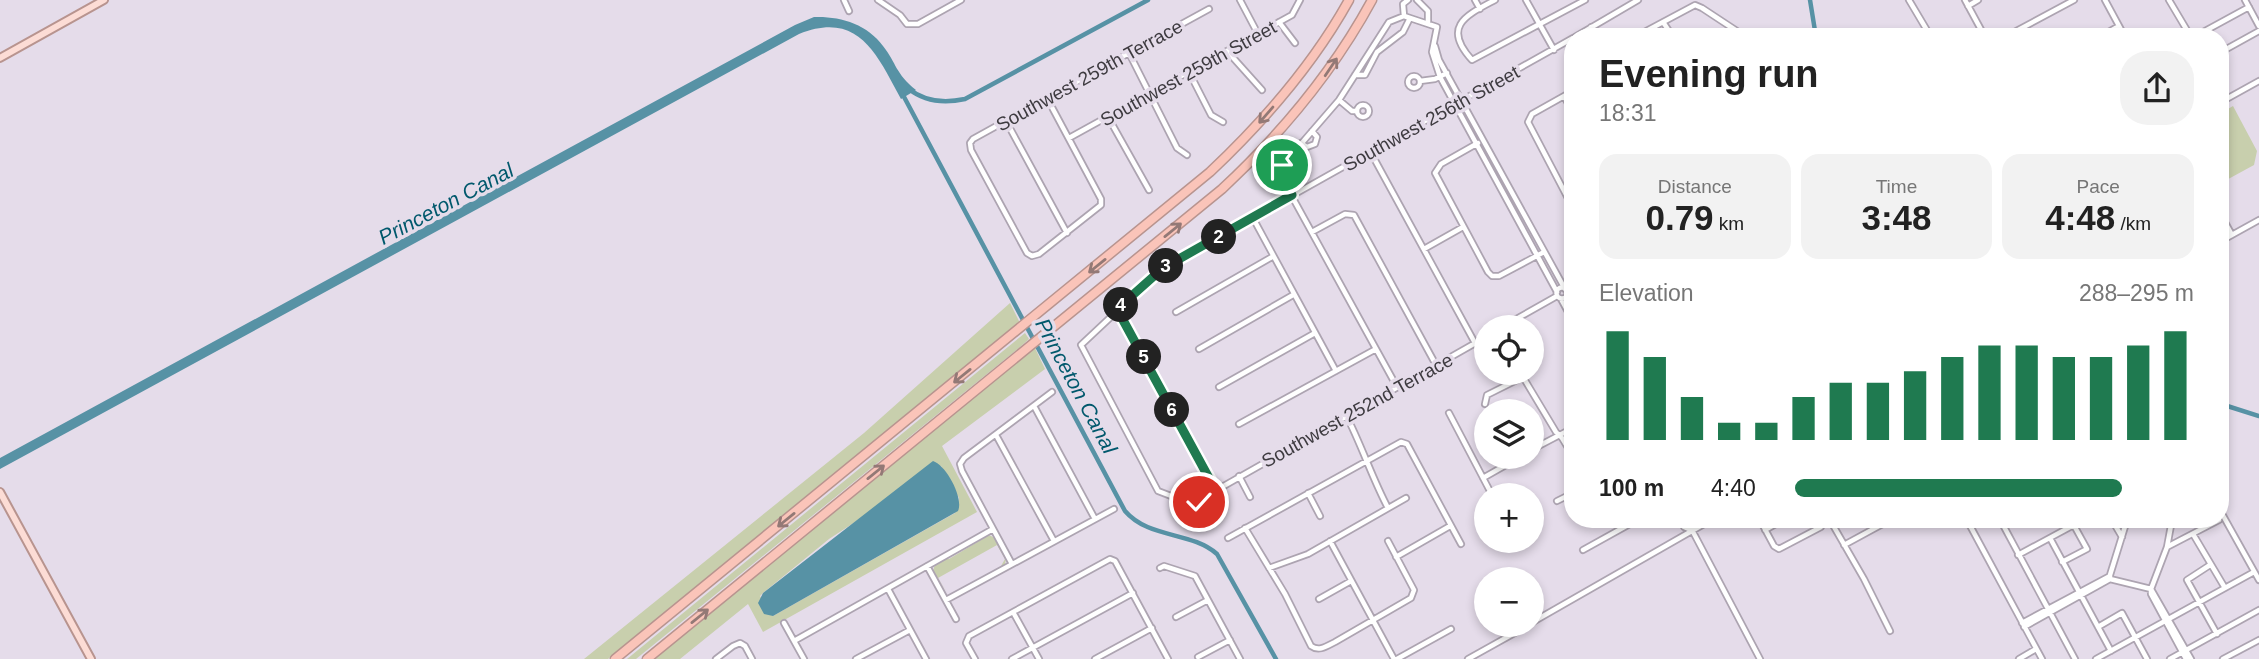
<!DOCTYPE html>
<meta charset="utf-8">
<style>
:root{--surface:#fff;--page:#f2f2f2;--text:#222;--muted:#767676;--accent:#1f7a50}
body{margin:0;font-family:Arial,sans-serif;background:var(--page);color:var(--text);height:100vh;display:flex;flex-direction:column;font-size:26px;white-space:nowrap}
*{box-sizing:border-box;margin:0}
p{font-size:23px;color:var(--muted)}
.icon{flex:none;width:38px;height:38px;fill:none;stroke:currentColor;stroke-width:2;stroke-linecap:round;stroke-linejoin:round}
.map{position:relative;flex:1;overflow:hidden}
.details{position:absolute;left:1564px;top:28px;width:665px;height:500px;display:flex;flex-direction:column;background:var(--surface);border-radius:28px;box-shadow:0 4px 10px #0003}
.details>*{flex:none}
.tools{position:absolute;left:1474px;top:315px;display:grid;gap:14px}
.tools a{display:grid;place-items:center;width:70px;height:70px;border-radius:50%;background:var(--surface);box-shadow:0 4px 10px #0003;font-size:35px}
.pin{position:absolute;display:grid;place-items:center;width:60px;height:60px;color:#fff;margin:-30px;border:4px solid #fff;border-radius:50%;box-shadow:0 2px 7px #0007}
.km{position:absolute;width:35px;height:35px;margin:-18px;border-radius:50%;background:#222;color:#fff;font-size:19px;line-height:35px;text-align:center}
.round{display:grid;place-items:center;flex:none;width:74px;height:74px;border-radius:28px;background:var(--page)}
.summary{display:flex;align-items:center;justify-content:space-between;height:119px;padding:0 35px}
h1{font-size:38px;font-weight:700;line-height:52px}
.stats{display:grid;grid-template-columns:repeat(3,1fr);gap:10px;height:119px;padding:7px 35px}
.stats div{display:grid;align-content:center;border-radius:18px;background:var(--page);text-align:center}
.stats b{font-size:35px;font-weight:700}
.stats small{font-size:19px;font-weight:400}
.stats p{font-size:19px}
.chart{height:196px;padding:14px 35px}
.chart p{display:flex;justify-content:space-between}
.chart svg{width:100%;height:126px;margin-top:7px;stroke:var(--accent);stroke-width:6}
ul{padding:0 35px;list-style:none;font-size:23px}
li{display:grid;grid-template-columns:112px 84px 1fr;align-items:center;height:52px}
li i{height:18px;border-radius:9px;background:var(--accent)}
.map>svg:first-child{display:block}
.green{fill:#c8cfad;fill-rule:evenodd}
.water{fill:#5792a5}
.lines{fill:none;stroke-linecap:round;stroke-linejoin:round}
.canal{stroke:#5792a5;stroke-width:4.5}
.minor-casing{stroke:#ada4b1;stroke-width:8}
.major-casing{stroke:#b8948f;stroke-width:10}
.highway-casing{stroke:#b8948f;stroke-width:11}
.minor{stroke:#fff;stroke-width:4.5}
.major{stroke:#fcdcd5;stroke-width:6}
.highway{stroke:#fac4b9;stroke-width:8}
.oneway{stroke:#937976}
.route-casing{stroke:#fff;stroke-width:14}
.route{stroke:#1f7a50;stroke-width:9}
.labels{text-anchor:middle;stroke-width:7;stroke-linejoin:round;paint-order:stroke}
.street-label{font-size:19px;fill:#3e3b40;stroke:#e5dcea}
.water-label{font-size:21px;font-style:italic;fill:#00586c;stroke:#e5dcea}
</style>
<div class="map">
<svg width="2259" height="659" viewBox="0 0 2259 659">
<rect width="100%" height="100%" fill="#e5dcea"/>
<path class="green" d="M2233,106l24,45 -3,14 -33,18v-70z
M1010,303l10,20 -412,336h-24l280,-226z
M1025,333l4,6 -9,8 -384,312h-9z
M1035,348l10,21 -103,77 35,66 -214,120 -15,-28 -68,55h-27zM941,466l18,32 -4,15 -182,103 -13,-20 3,-3 66,-54z
M989,535l6,3 11,20 -1,7 -4,1 4,-7 -8,-14 -59,33 10,16 -15,-23 2,-7 11,-6 3,1z"/>
<path class="water" d="M814,17c26,-1 53,7 69,29 14,18 12,27 33,44l-15,9c-24,-44 -42,-89 -102,-65l-799,435v-11l795,-433z
M933,461c13,4 31,37 25,50l-185,105 -9,-2 -6,-11 5,-10z"/>
<g class="lines">
<path class="canal" d="M1810,0l6,37
M909,89c16,13 37,14 56,10l183,-99
M903,95l222,416c24,28 66,20 92,43l59,105
M2221,404l38,12"/>
<g class="minor-casing">
<path id="minor" d="M844,0l5,11
M878,0l22,15 7,9h11l43,-24
M1240,0l18,34
M1417,0l11,11v12
M1475,0l5,9
M1495,0c-28,15 -54,26 -23,60l113,-60
M1526,0l28,50
M1909,0l22,37
M1965,0l20,37
M2105,0l20,37
M2169,0l22,37
M2245,0l14,26
M1968,6l10,-6
M1404,16l33,11 -5,25 8,25 117,215
M1404,16l-1,-12 5,-4
M1279,22l16,21
M1663,22l10,15
M1591,27l5,10
M1575,37l63,-37
M1635,37l60,-32 7,3 44,29
M2005,37l69,-37
M2100,37l19,-11
M2194,37l55,-30
M1435,46l4,14 126,229
M1227,51l35,39
M2221,52l38,-21
M1129,53l48,95 10,7
M1189,72l22,43 12,7
M1355,75h10l12,-23 26,-20 7,-14
M1408 82a6 6 0 1 1 12 0a6 6 0 1 1-12 0Z
M1420,81l15,-2 12,-6
M1573,91l-41,23 -4,8 45,86
M1564,96l9,17
M1047,98l54,101v6l-62,49 -7,2 -5,-3 -56,-103 -1,-7 3,-4c78,-43 157,-87 236,-130
M1339,100l13,11h4
M2221,102l38,-21
M1357 111a6 6 0 1 1 12 0a6 6 0 1 1-12 0Z
M1108,117l41,73
M1006,121l61,112
M1069,138l223,-123 8,-15
M1301,143l6,4 8,-3 2,-7 -5,-6
M1478,143l-37,21 -6,9 53,99 4,4h7l45,-24
M1370,151l105,192
M1285,181l-7,-10 7,-7
M2221,215l11,20
M1253,218l83,153
M2221,227l4,12
M1312,232l33,-18 9,1 82,150
M2221,241l38,-21
M1424,249l39,-22
M1556.5 293a5.5 5.5 0 1 1 11 0a5.5 5.5 0 1 1-11 0Z
M1567,290l6,-3
M1568,294l5,10
M1561,299l12,22
M1117,309l99,182
M1176,312l96,-55
M1502,327l55,-31
M1486,337l-294,167 -34,-13 -77,-146 82,-77 410,-230
M1199,349l94,-54
M1219,387l96,-54
M1397,387l-108,-196 -4,-17 3,-15 51,-59 50,-78 15,-6
M1485,404l2,-9 36,-18 33,55 6,6 11,18
M1034,406l61,113
M1449,413l43,82
M1346,415c16,31 26,63 42,93
M1239,424l137,-75
M996,435l58,106
M1531,450l42,-22
M1239,476l11,21
M1483,478l37,-21
M1308,493l12,23
M1557,501l16,-8
M2221,512l38,68
M1681,520l3,7 7,3
M1690,520l2,10 68,129
M1760,520l14,26 5,3 42,-22 2,-7
M1830,520l34,59 26,52
M1967,520l75,139
M2008,520l-6,3 73,136
M2112,520l10,17
M1245,528l40,66 26,52c8,6 16,0 24,-4l76,-44 3,-8 -26,-49
M1765,530l18,-10
M2193,534l32,54
M1228,538l173,-96 6,2 54,100
M2050,538l61,113
M1330,541l64,118
M1844,545l46,-25
M2167,547l52,-27
M1583,550l54,-30
M2018,555l65,-35
M1396,557l54,-31
M2062,562l25,-13 -16,-29
M1012,564l-50,-93 -2,-7 4,-6 88,-66
M2210,565l-23,15 30,54
M927,566l29,53
M1160,568l4,-2 31,10 45,83
M1269,568l39,-14 98,-56
M2110,575l17,-55
M888,589l38,70
M2151,589l40,70
M2151,589l16,-42 5,-27
M2151,590v4l35,65
M1319,599l32,-18
M946,600l168,-91
M1013,612l26,47
M1176,617l32,-17
M784,623l20,36
M1531,623l180,-103
M2022,623l88,-47
M2024,627l86,-48 41,10
M2098,627l24,-14 25,46
M794,641l199,-112
M1198,657l32,-17
M716,659l17,-13 7,-3 5,3 7,13
M856,659l54,-29
M975,659l-9,-16 3,-7 141,-77 5,2 53,98
M1012,659l121,-66
M1095,659l57,-31
M1397,659l54,-30
M1468,659l61,-34
M2019,659l17,-10
M2096,659l158,-87
M2170,659l89,-49
M2223,659l36,-19"/>
</g>
<g class="major-casing">
<path id="major" d="M0,58l104,-58
M0,492l91,167"/>
</g>
<g class="highway-casing">
<path id="highway" d="M615,659l595,-487c54,-51 103,-107 139,-172
M647,659l575,-470c60,-56 111,-117 150,-189"/>
</g>
<use href="#minor" class="minor"/>
<use href="#major" class="major"/>
<use href="#highway" class="highway"/>
</g>
<defs><path id="oneway-shaft" d="M-6 0H5M1.5-3L5.5 0L1.5 3" fill="none" stroke-width="1.6" stroke-linecap="round" stroke-linejoin="round" transform="scale(1.75)"/></defs>
<g class="oneway">
<use href="#oneway-shaft" transform="translate(1331 67) rotate(-56)"/>
<use href="#oneway-shaft" transform="translate(1266 115) rotate(131)"/>
<use href="#oneway-shaft" transform="translate(1173 230) rotate(-39)"/>
<use href="#oneway-shaft" transform="translate(1097 266) rotate(141)"/>
<use href="#oneway-shaft" transform="translate(962 376) rotate(141)"/>
<use href="#oneway-shaft" transform="translate(876 472) rotate(-39)"/>
<use href="#oneway-shaft" transform="translate(786 520) rotate(141)"/>
<use href="#oneway-shaft" transform="translate(700 616) rotate(-39)"/>
</g>
<g class="lines">
<g class="route-casing">
<path id="route" d="M1199,502l17,-11 -99,-182 46,-41 129,-73 -14,-24 4,-6"/>
</g>
<use href="#route" class="route"/>
</g>
<g class="labels">
<g class="street-label">
<text transform="translate(1188 73) rotate(-29)" y="7">Southwest 259th Street</text>
<text transform="translate(1089 75) rotate(-29)" y="7">Southwest 259th Terrace</text>
<text transform="translate(1431 118) rotate(-29)" y="7">Southwest 256th Street</text>
<text transform="translate(1357 410) rotate(-29)" y="7">Southwest 252nd Terrace</text>
</g>
<g class="water-label">
<text transform="translate(446 204) rotate(-28)" y="7">Princeton Canal</text>
<text transform="translate(1076 386) rotate(62)" y="7">Princeton Canal</text>
</g>
</g>
</svg>
<div class="tools">
<a><svg class="icon" aria-label="locate" viewBox="0 0 24 24"><circle cx="12" cy="12" r="6"/><path d="M12 2v4M12 18v4M2 12h4M18 12h4"/></svg></a>
<a><svg class="icon" aria-label="layers" viewBox="0 0 24 24"><path d="M12 4l9 5-9 5-9-5zM3 14l9 5 9-5"/></svg></a>
<a>+</a>
<a>−</a>
</div>
<div class="pin" style="left:1282px;top:165px;background:#1e9e55"><svg class="icon" aria-label="arrive" viewBox="0 0 24 24"><path d="M6 21V4h12l-3 4 3 4H6"/></svg></div>
<div class="pin" style="left:1199px;top:502px;background:#d93025"><svg class="icon" aria-label="check" viewBox="0 0 24 24"><path d="M5 12l5 5 9-10"/></svg></div>
<b class="km" style="left:1219px;top:237px">2</b>
<b class="km" style="left:1166px;top:266px">3</b>
<b class="km" style="left:1121px;top:305px">4</b>
<b class="km" style="left:1144px;top:357px">5</b>
<b class="km" style="left:1172px;top:410px">6</b>
<section class="details">
<div class="summary"><div><h1>Evening run</h1><p>18:31</p></div><a class="round"><svg class="icon" aria-label="share" viewBox="0 0 24 24"><path d="M12 15V3M7 8l5-5 5 5M5 13v7h14v-7"/></svg></a></div>
<div class="stats">
<div><p>Distance</p><b>0.79<small> km</small></b></div>
<div><p>Time</p><b>3:48</b></div>
<div><p>Pace</p><b>4:48<small> /km</small></b></div>
</div>
<div class="chart"><p><span>Elevation</span>288–295 m</p>
<svg viewBox="0 0 160 44" preserveAspectRatio="none"><path d="M5 44V6M15 44V15M25 44V29M35 44V38M45 44V38M55 44V29M65 44V24M75 44V24M85 44V20M95 44V15M105 44V11M115 44V11M125 44V15M135 44V15M145 44V11M155 44V6"/></svg>
</div>
<ul>
<li><b>100 m</b>4:40<i style="width:82%"></i></li>
</ul>
</section>
</div>
